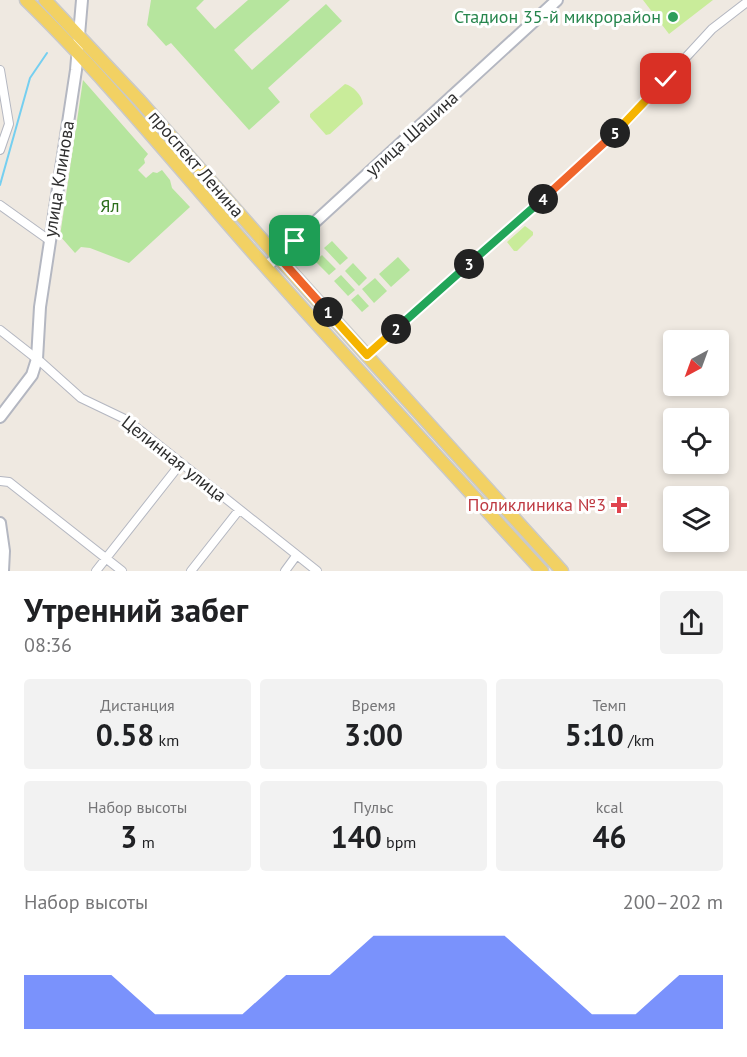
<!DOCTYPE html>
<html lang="ru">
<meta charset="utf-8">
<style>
:root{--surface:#fff;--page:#f2f2f2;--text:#202124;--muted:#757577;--accent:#4264fb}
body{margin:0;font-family:"PT Sans",sans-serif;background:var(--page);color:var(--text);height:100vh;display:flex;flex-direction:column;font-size:22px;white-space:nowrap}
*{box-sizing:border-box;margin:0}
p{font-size:20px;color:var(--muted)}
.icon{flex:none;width:33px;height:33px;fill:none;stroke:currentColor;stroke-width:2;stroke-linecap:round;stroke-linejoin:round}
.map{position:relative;height:571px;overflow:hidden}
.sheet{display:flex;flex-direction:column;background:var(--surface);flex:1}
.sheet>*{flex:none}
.needle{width:39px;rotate:221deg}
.buttons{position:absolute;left:663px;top:330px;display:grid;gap:12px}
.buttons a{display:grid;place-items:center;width:66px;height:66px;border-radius:6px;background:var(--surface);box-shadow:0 3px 9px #0003;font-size:30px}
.pin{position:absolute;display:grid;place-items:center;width:51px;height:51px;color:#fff;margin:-26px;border-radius:12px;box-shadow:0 3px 9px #0006}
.km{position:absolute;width:30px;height:30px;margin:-15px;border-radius:50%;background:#222;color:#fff;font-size:16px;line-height:30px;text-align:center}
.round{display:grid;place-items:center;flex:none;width:63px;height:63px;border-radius:6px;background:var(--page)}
.overview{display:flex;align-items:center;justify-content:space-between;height:102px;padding:0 24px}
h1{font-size:33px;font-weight:800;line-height:45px}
.figures{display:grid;grid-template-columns:repeat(3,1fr);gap:9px;height:102px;padding:6px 24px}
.figures div{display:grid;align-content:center;border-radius:6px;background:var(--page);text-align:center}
.figures b{font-size:30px;font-weight:800}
.figures small{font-size:16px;font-weight:400}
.figures p{font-size:16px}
.chart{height:168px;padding:12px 24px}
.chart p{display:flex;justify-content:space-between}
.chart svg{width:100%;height:108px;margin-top:6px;fill:var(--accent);opacity:.7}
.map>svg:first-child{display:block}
.green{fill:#b6e59e}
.pitch{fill:#c9ec9a}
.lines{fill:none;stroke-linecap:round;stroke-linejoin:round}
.stream{stroke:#75cff0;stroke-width:2}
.minor-casing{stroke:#b4b7c1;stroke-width:10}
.tertiary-casing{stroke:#b4b7c1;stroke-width:14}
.secondary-casing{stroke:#b4b7c1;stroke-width:14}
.primary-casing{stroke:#c9c9c9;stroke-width:15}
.minor{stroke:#fff;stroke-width:8}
.tertiary{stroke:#fff;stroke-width:10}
.secondary{stroke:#fff;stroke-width:10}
.primary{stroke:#f2d163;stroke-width:12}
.split-1-casing{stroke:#fff;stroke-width:12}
.split-2-casing{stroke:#fff;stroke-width:12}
.split-3-casing{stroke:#fff;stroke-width:12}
.split-4-casing{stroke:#fff;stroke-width:12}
.split-5-casing{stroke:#fff;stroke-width:12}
.split-6-casing{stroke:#fff;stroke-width:12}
.split-1{stroke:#f0652b;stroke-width:8}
.split-2{stroke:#f5b400;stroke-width:8}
.split-3{stroke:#22a559;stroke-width:8}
.split-4{stroke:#22a559;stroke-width:8}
.split-5{stroke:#f0652b;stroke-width:8}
.split-6{stroke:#f5b400;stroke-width:8}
.leisure-dot{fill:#2e9e5b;stroke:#fff;stroke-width:2}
.health-dot{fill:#e0444e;stroke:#fff;stroke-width:2}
.labels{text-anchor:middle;stroke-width:6;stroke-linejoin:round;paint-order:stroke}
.leisure-label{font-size:18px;fill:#27864d;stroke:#fff;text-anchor:end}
.street-label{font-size:18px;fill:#2e2e2e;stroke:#fff}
.park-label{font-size:18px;fill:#2c6e1b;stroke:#fff}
.health-label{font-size:18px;fill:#be3a42;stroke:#fff;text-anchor:end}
</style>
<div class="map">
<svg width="747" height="571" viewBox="0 0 747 571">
<rect width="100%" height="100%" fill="#efe9e1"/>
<path class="green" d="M151,0h53l-8,8 19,21 33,-29h42l-56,50 18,20 74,-66 16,17 -74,67 12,14 -31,28 -78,-87 -5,3 -19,-21z
M83,80l65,74 -4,5 1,4 -7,7 8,8 7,-6 4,1 5,-3 8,10 2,8 18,19 -61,56 -39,-15 -9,-1 -6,6 -15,-17z
M332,241l16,17 -8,7 -16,-17z
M322,255l14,14 -7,6 -14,-14z
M398,257l12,13 -19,17 -12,-13z
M353,263l14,15 -8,8 -14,-15z
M341,275l14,15 -7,6 -14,-15z
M375,278l12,13 -13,12 -12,-14z
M358,294l11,12 -7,6 -11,-12z"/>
<path class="pitch" d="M643,0h70l-44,34z
M345,84c8,2 17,11 18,20l-33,30 -4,1 -16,-18v-3z
M525,226l8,6v3l-16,16h-3l-7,-9z"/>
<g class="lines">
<path class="stream" d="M0,185l30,-107 17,-25"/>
<g class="minor-casing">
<path id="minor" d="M0,70l9,54 -9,26
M0,205l49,35
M0,330l42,33 39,35 46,22 190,151
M367,355l253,-226 92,-100 35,-27
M0,481l9,1 113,89
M96,571l85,-108
M191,571l48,-61
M285,571l11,-15"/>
</g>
<g class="tertiary-casing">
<path id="tertiary" d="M266,267l291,-267
M0,417l32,-42 5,-16 3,-52 36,-237 6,-70"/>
</g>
<g class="secondary-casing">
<path id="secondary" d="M0,523l4,28 -1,20"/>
</g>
<g class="primary-casing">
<path id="primary" d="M26,0c82,80 154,170 230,256 94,106 190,210 286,315
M45,0l95,101 126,143 296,327"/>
</g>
<use href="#minor" class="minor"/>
<use href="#tertiary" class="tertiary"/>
<use href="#secondary" class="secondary"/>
<use href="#primary" class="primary"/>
</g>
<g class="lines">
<g class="split-1-casing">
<path id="split-1" d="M295,241l-17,15 50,56"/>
</g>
<g class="split-2-casing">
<path id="split-2" d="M328,312l39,43 29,-26"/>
</g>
<g class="split-3-casing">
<path id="split-3" d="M396,329l73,-65"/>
</g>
<g class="split-4-casing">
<path id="split-4" d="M469,264l74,-65"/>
</g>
<g class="split-5-casing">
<path id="split-5" d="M543,199l72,-66"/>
</g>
<g class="split-6-casing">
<path id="split-6" d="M615,133l51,-54"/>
</g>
<use href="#split-1" class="split-1"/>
<use href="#split-2" class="split-2"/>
<use href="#split-3" class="split-3"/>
<use href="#split-4" class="split-4"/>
<use href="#split-5" class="split-5"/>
<use href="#split-6" class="split-6"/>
</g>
<circle class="leisure-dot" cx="673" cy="17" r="6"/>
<path class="health-dot" d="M616 496h6v6h6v6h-6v6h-6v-6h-6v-6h6z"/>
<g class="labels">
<g class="leisure-label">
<text x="661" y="23">Стадион 35-й микрорайон</text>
</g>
<g class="street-label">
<text transform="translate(412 134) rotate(-42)" y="6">улица Шашина</text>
<text transform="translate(196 164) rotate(49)" y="6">проспект Ленина</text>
<text transform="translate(59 179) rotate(-81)" y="6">улица Клинова</text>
<text transform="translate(174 459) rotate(38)" y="6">Целинная улица</text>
</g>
<g class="park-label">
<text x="110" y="212">Ял</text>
</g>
<g class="health-label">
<text x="606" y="511">Поликлиника №3</text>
</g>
</g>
</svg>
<div class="buttons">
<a><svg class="needle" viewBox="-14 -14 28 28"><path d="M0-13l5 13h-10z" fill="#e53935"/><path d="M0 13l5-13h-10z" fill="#757577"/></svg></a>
<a><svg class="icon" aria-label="locate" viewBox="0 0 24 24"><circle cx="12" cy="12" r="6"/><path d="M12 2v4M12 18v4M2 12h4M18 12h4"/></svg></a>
<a><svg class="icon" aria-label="layers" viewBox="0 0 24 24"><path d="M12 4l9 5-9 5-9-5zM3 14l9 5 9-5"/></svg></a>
</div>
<div class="pin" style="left:295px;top:241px;background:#1e9e55"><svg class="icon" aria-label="arrive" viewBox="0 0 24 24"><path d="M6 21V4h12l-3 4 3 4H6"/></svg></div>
<div class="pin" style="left:666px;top:79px;background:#d93025"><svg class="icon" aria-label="check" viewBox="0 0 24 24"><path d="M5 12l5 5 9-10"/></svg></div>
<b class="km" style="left:328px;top:312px">1</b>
<b class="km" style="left:396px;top:329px">2</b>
<b class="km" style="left:469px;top:264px">3</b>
<b class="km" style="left:543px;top:199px">4</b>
<b class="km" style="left:615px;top:133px">5</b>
</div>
<section class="sheet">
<div class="overview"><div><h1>Утренний забег</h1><p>08:36</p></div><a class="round"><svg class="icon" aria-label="share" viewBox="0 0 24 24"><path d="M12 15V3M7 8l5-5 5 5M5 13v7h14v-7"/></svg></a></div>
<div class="figures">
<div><p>Дистанция</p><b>0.58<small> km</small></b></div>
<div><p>Время</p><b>3:00</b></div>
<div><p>Темп</p><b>5:10<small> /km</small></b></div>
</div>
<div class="figures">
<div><p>Набор высоты</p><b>3<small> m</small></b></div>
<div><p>Пульс</p><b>140<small> bpm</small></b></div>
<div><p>kcal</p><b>46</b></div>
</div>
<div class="chart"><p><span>Набор высоты</span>200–202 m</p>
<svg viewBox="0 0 160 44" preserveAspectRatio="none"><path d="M0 44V22L10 22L20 22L30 38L40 38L50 38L60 22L70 22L80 6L90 6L100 6L110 6L120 22L130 38L140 38L150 22L160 22V44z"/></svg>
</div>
</section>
